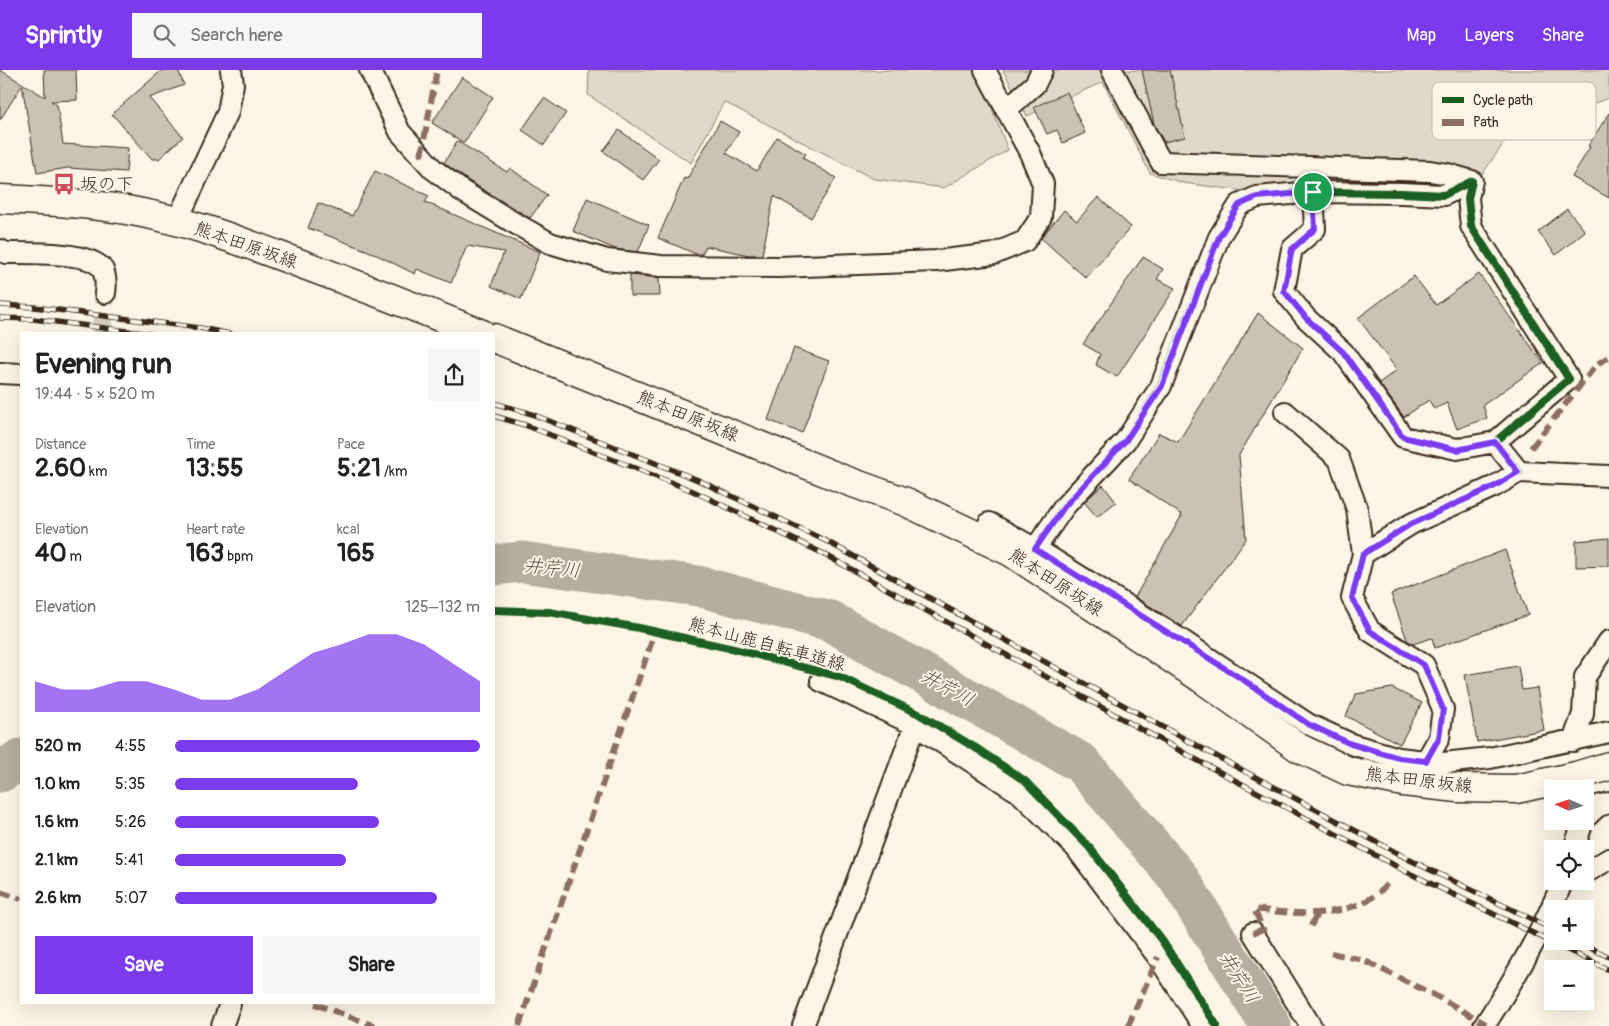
<!DOCTYPE html>
<meta charset="utf-8">
<style>
:root{--surface:#fff;--page:#f6f6f6;--text:#222;--muted:#767676;--accent:#7c3aed}
body{margin:0;font-family:Pangolin,"Klee One",sans-serif;background:var(--page);color:var(--text);height:100vh;display:flex;flex-direction:column;font-size:19px;white-space:nowrap}
*{box-sizing:border-box;margin:0}
p{font-size:16px;color:var(--muted)}
.icon{flex:none;width:28px;height:28px;fill:none;stroke:currentColor;stroke-width:2;stroke-linecap:round;stroke-linejoin:round}
.map{position:relative;flex:1;overflow:hidden}
.details{position:absolute;left:20px;top:262px;width:475px;height:672px;display:flex;flex-direction:column;background:var(--surface);border-radius:0px;box-shadow:0 5px 20px #0002}
.details>*{flex:none}
.needle{width:32px;rotate:273deg}
.fabs{position:absolute;left:1544px;top:710px;display:grid;gap:10px}
.fabs a{display:grid;place-items:center;width:50px;height:50px;border-radius:0px;background:var(--surface);box-shadow:0 5px 20px #0002;font-size:25px}
.pin{position:absolute;display:grid;place-items:center;width:42px;height:42px;color:#fff;margin:-21px;border:2px solid #fff;border-radius:50%;box-shadow:0 1px 5px #0007}
.round{display:grid;place-items:center;flex:none;width:52px;height:52px;border-radius:0px;background:var(--page)}
.headline{display:flex;align-items:center;justify-content:space-between;height:85px;padding:0 15px}
h1{font-size:28px;font-weight:700;line-height:38px}
.stats{display:grid;grid-template-columns:repeat(3,1fr);gap:8px;height:85px;padding:5px 15px}
.stats div{display:grid;align-content:center}
.stats b{font-size:25px;font-weight:700}
.stats small{font-size:14px;font-weight:400}
.stats p{font-size:14px}
.chart{height:140px;padding:10px 15px}
.chart p{display:flex;justify-content:space-between}
.chart svg{width:100%;height:90px;margin-top:5px;fill:var(--accent);opacity:.7}
.cta{display:flex;gap:10px;margin-top:auto;padding:10px 15px}
.cta a{flex:1;height:58px;border-radius:0px;background:var(--accent);color:#fff;font-size:20px;font-weight:700;line-height:58px;text-align:center}
.cta a+a{background:var(--page);color:var(--text)}
ul{padding:0 15px;list-style:none;font-size:16px}
li{display:grid;grid-template-columns:80px 60px 1fr;align-items:center;height:38px}
li i{height:12px;border-radius:6px;background:var(--accent)}
header{display:flex;align-items:center;gap:30px;box-sizing:border-box;height:70px;padding:0 25px;background:var(--accent);color:#fff}
header strong{font-size:24px}
nav{display:flex;gap:28px;margin-inline-start:auto;font-size:18px}
.search{width:350px;height:45px;background:var(--page);display:flex;align-items:center;gap:12px;box-sizing:border-box;padding:0 18px;border-radius:0px;color:var(--muted);font-size:19px}
.map>svg:first-child{display:block}
.green{fill:#e0d8c8;stroke:#8e8173}
.lines{fill:none;stroke-linecap:round;stroke-linejoin:round}
.river{stroke:#b7ad9e;stroke-width:41}
.building{fill:#ccc2b3;stroke:#3b2a1e}
.street-tunnel{stroke:#d5ccbd;stroke-width:20;stroke-dasharray:20 10;stroke-linecap:butt}
.street-casing{stroke:#3b2a1e;stroke-width:24}
.primary-casing{stroke:#3b2a1e;stroke-width:31}
.street{stroke:#fcf5e5;stroke-width:20}
.primary{stroke:#fcf5e5;stroke-width:28}
.rail-casing{stroke:#3b2a1e;stroke-width:5.5}
.rail{stroke:#fcf5e5;stroke-width:4;stroke-dasharray:11;stroke-linecap:butt}
.quiet{stroke:#8d6e63;stroke-width:6;stroke-dasharray:12 6;stroke-linecap:butt}
.cycleway-casing{stroke:#fcf5e5;stroke-width:11}
.cycleway{stroke:#1b5e20;stroke-width:8}
.route-casing{stroke:#fff;stroke-width:10}
.route{stroke:#7c3aed;stroke-width:6}
.labels{text-anchor:middle;stroke-width:4;stroke-linejoin:round;paint-order:stroke}
.poi-label{font-size:18px;fill:#3b2a1e;stroke:#fcf5e5;text-anchor:start}
.street-label{font-size:18px;fill:#3b2a1e;stroke:#fcf5e5}
.water-label{font-size:19px;font-style:italic;fill:#605144;stroke:#fcf5e5}
.key{fill:#fcf5e5;stroke:#c2b8a9;stroke-width:1}
.key-label{font-size:14px;fill:#3b2a1e}
</style>
<header>
<strong>Sprintly</strong>
<div class="search"><svg class="icon" aria-label="search" viewBox="0 0 24 24"><circle cx="10" cy="10" r="6"/><path d="M15 15l6 6"/></svg>Search here</div>
<nav><a>Map</a><a>Layers</a><a>Share</a></nav>
</header>
<div class="map">
<svg width="1609" height="956" viewBox="0 0 1609 956">
<rect width="100%" height="100%" fill="#fcf5e5"/>
<filter id="ink" filterUnits="userSpaceOnUse"><feTurbulence type="fractalNoise" baseFrequency=".02" numOctaves="2"/><feDisplacementMap in="SourceGraphic" scale="10" xChannelSelector="R" yChannelSelector="G"/><feConvolveMatrix kernelMatrix="1 2 1 2 8 2 1 2 1" color-interpolation-filters="sRGB"/></filter>
<g filter="url(#ink)">
<path class="green" d="M589,0h388l31,80 -64,38 -70,-9 -150,-77 -33,61 -103,-68z
M1003,0h606v28l-50,17 -38,3 -38,55 -40,30 -176,-9 -84,-11 -33,-10 -47,-91 -76,34z"/>
<g class="lines">
<path class="river" d="M494,495l28,-3 176,24 132,35 251,142 96,113 94,150
M0,702l21,-13"/>
</g>
<path class="building" d="M0,0l45,27 -1,-27h32l1,30 -26,1 6,4 6,39 65,4 -2,24 -58,-4 -31,5 -15,-88 -22,35z
M162,0h16l6,15 -35,13 34,39 -24,22h-7l-40,-45z
M1142,0h28l15,67 -21,5 -10,-18z
M462,7l31,20 -29,46 -32,-20z
M1067,22l18,41 -22,10 -6,-13 -10,4 -13,-27z
M544,28l22,15 -22,32 -22,-15z
M1609,43v85l-37,-21 18,-30 -2,-1z
M720,51l19,11 -13,21 31,18 20,-34 29,17 -3,4 33,20 -25,40 -37,-22 -12,59h-13l-43,-9 -4,8h-6l-38,-16 26,-60 3,1z
M619,60l40,29 -16,21 -40,-29z
M457,71l50,31 3,-4 37,27 -17,23 -61,-37 -25,-18z
M375,101l54,25 -4,6 115,50 -19,47 -30,-13 13,-34 -37,-6 -16,37 -34,-14 -2,5 -44,-22 -63,-24 10,-25 34,13z
M1098,127l33,30 -45,51 -45,-40 23,-28 13,11z
M587,128l62,27 -11,27 -23,-3 -42,-18z
M1567,139l18,22 -29,24 -18,-23z
M1143,187l20,12 -6,10 18,9 -58,89 -21,-12 4,-11 -17,-10z
M1479,204l64,89 -60,42 4,13 -30,11 -10,-26 -13,6 -5,-9 -25,17 -25,-34 18,-13 -39,-52 56,-42 22,29z
M630,205l29,3 1,18h-30z
M1258,243l45,35 -64,107 7,84 -64,87 -47,-29 47,-82 -53,-36 30,-46 19,9z
M794,278l35,13 -27,72 -34,-13z
M1103,415l13,17 -19,15 -13,-15z
M1609,468v28l-33,1v-26z
M1505,480l23,65 -93,33 -3,-10 -19,6 -6,-4 -16,-46z
M1518,596l4,24 15,-2 7,42 -67,12 -12,-67z
M1392,618l30,15 -22,41 -54,-28 10,-22z"/>
<g class="lines">
<path class="street-tunnel" d="M102,264l3,-41"/>
<g class="street-casing">
<path id="street" d="M370,0l30,62 33,37 29,22 49,30 39,22 57,17 54,6 118,1 157,-6 58,-7 31,-13 16,-24 2,-33 -13,-31 -45,-83
M1112,0l49,92 269,9 18,3 24,7
M1006,40l29,-26 7,-14
M1313,122l2,37 -23,20 -8,42 22,27 37,34 60,85 54,12 38,-7
M177,151l51,-109 5,-28 -2,-14
M0,180l6,3c21,0 87,-2 97,17 3,7 3,16 2,23
M0,303l21,1
M1285,342l54,47 18,50 6,45
M989,453l52,29 142,89 125,83 43,20 48,14 44,5 47,-5 119,-26
M1035,479l29,-42 62,-67 35,-54 58,-149 20,-32 18,-8 56,-5 89,1 42,2 28,-14 -4,17 3,28 98,153 -74,63 24,30
M821,611l94,44 105,68 56,55 82,109 45,69
M1573,671l10,-27 2,-37 24,-36
M1426,691l13,-23 4,-29 -19,-44 -54,-34 -18,-33 11,-44 48,-30 84,-38 24,-14 90,4
M1585,748l13,-12 11,-3
M1574,779l9,-28
M1585,803l24,-14
M1253,863l58,93
M222,956l8,-22
M803,956l112,-301
M1484,956c31,-48 57,-92 79,-145"/>
</g>
<g class="primary-casing">
<path id="primary" d="M0,129c44,2 89,4 132,12 51,9 100,27 148,45 68,25 135,51 202,78
M494,268l351,142 61,22 105,50 190,126 98,70 49,23 55,11 55,6 58,1 60,-13 33,-10"/>
</g>
<use href="#street" class="street"/>
<use href="#primary" class="primary"/>
<g class="rail-casing">
<path id="rail" d="M0,235l34,2 166,21 30,6
M0,248l33,1 118,15
M494,333l35,10 169,67 128,61 377,208 209,112 140,68
M494,346l31,9 168,66 127,61 377,208 210,112 202,98
M1577,871l32,16"/>
</g>
<use href="#rail" class="rail"/>
<path class="quiet" d="M421,86l16,-86
M1531,378l66,-84 12,-7
M0,822l21,7
M1311,856l7,-14
M1253,863l10,-4 -9,-20c39,5 88,10 122,-14 5,-4 9,-9 14,-14
M1331,883l32,7 77,38 46,26
M315,934l60,22
M519,956l136,-394
M1128,956l30,-69"/>
<g class="cycleway-casing">
<path id="cycleway" d="M1035,479l29,-42 62,-67 35,-54 58,-149 20,-32 18,-8 56,-5 89,1 42,2 28,-14 -4,17 3,28 98,153 -74,63 24,30
M494,540l55,2 90,16 99,22 102,27 79,37 60,36 46,31 64,66 74,95 54,84"/>
</g>
<use href="#cycleway" class="cycleway"/>
</g>
</g>
<g class="lines" filter="url(#ink)">
<g class="route-casing">
<path id="route" d="M1313,122l2,37 -23,20 -8,42 22,27 37,34 60,85 54,13 38,-8 23,30 -23,14 -84,38 -48,30 -11,44 18,33 54,34 19,44 -4,29 -13,23 -27,-3 -48,-14 -43,-20 -63,-43 -210,-132 29,-42 62,-67 36,-54 57,-149 20,-32 18,-8z"/>
</g>
<use href="#route" class="route"/>
</g>
<defs>
<g id="bus-bare" transform="scale(1.725)"><path d="M-5-6H5V4H4V6H2V4H-2V6H-4V4H-5ZM-3.5-4V0h7V-4ZM-3.5 1.2v1.5H-2V1.2ZM2 1.2v1.5H3.5V1.2Z" fill="#d1495b" stroke="#fcf5e5" stroke-width="2.5" paint-order="stroke"/></g>
</defs>
<g fill-rule="evenodd">
<use href="#bus-bare" x="64" y="114"/>
</g>
<g class="labels">
<g class="poi-label">
<text x="80" y="120">坂の下</text>
</g>
<g class="street-label">
<text transform="translate(246 175) rotate(19)" y="6">熊本田原坂線</text>
<text transform="translate(688 346) rotate(22)" y="6">熊本田原坂線</text>
<text transform="translate(1056 512) rotate(33)" y="6">熊本田原坂線</text>
<text transform="translate(767 574) rotate(15)" y="6">熊本山鹿自転車道線</text>
<text transform="translate(1419 710) rotate(7)" y="6">熊本田原坂線</text>
</g>
<g class="water-label">
<text transform="translate(552 497) rotate(6)" y="7">井芹川</text>
<text transform="translate(948 617) rotate(29)" y="7">井芹川</text>
<text transform="translate(1240 907) rotate(58)" y="7">井芹川</text>
</g>
</g>
<rect x="1432" y="12" width="164" height="58" rx="8" class="key"/>
<rect x="1442" y="27" width="22" height="6" fill="#1b5e20"/>
<rect x="1442" y="49" width="22" height="7" fill="#8d6e63"/>
<g class="key-label">
<text x="1473" y="35">Cycle path</text>
<text x="1473" y="57">Path</text>
</g>
</svg>
<div class="fabs">
<a><svg class="needle" viewBox="-14 -14 28 28"><path d="M0-13l5 13h-10z" fill="#e53935"/><path d="M0 13l5-13h-10z" fill="#767676"/></svg></a>
<a><svg class="icon" aria-label="locate" viewBox="0 0 24 24"><circle cx="12" cy="12" r="6"/><path d="M12 2v4M12 18v4M2 12h4M18 12h4"/></svg></a>
<a>+</a>
<a>−</a>
</div>
<div class="pin" style="left:1313px;top:122px;background:#1e9e55"><svg class="icon" aria-label="arrive" viewBox="0 0 24 24"><path d="M6 21V4h12l-3 4 3 4H6"/></svg></div>
<section class="details">
<div class="headline"><div><h1>Evening run</h1><p>19:44 · 5 × 520 m</p></div><a class="round"><svg class="icon" aria-label="share" viewBox="0 0 24 24"><path d="M12 15V3M7 8l5-5 5 5M5 13v7h14v-7"/></svg></a></div>
<div class="stats">
<div><p>Distance</p><b>2.60<small> km</small></b></div>
<div><p>Time</p><b>13:55</b></div>
<div><p>Pace</p><b>5:21<small> /km</small></b></div>
</div>
<div class="stats">
<div><p>Elevation</p><b>40<small> m</small></b></div>
<div><p>Heart rate</p><b>163<small> bpm</small></b></div>
<div><p>kcal</p><b>165</b></div>
</div>
<div class="chart"><p><span>Elevation</span>125–132 m</p>
<svg viewBox="0 0 160 44" preserveAspectRatio="none"><path d="M0 44V29L10 33L20 33L30 29L40 29L50 33L60 38L70 38L80 33L90 24L100 15L110 11L120 6L130 6L140 11L150 20L160 29V44z"/></svg>
</div>
<ul>
<li><b>520 m</b>4:55<i style="width:100%"></i></li>
<li><b>1.0 km</b>5:35<i style="width:60%"></i></li>
<li><b>1.6 km</b>5:26<i style="width:67%"></i></li>
<li><b>2.1 km</b>5:41<i style="width:56%"></i></li>
<li><b>2.6 km</b>5:07<i style="width:86%"></i></li>
</ul>
<div class="cta"><a>Save</a><a>Share</a></div>
</section>
</div>
